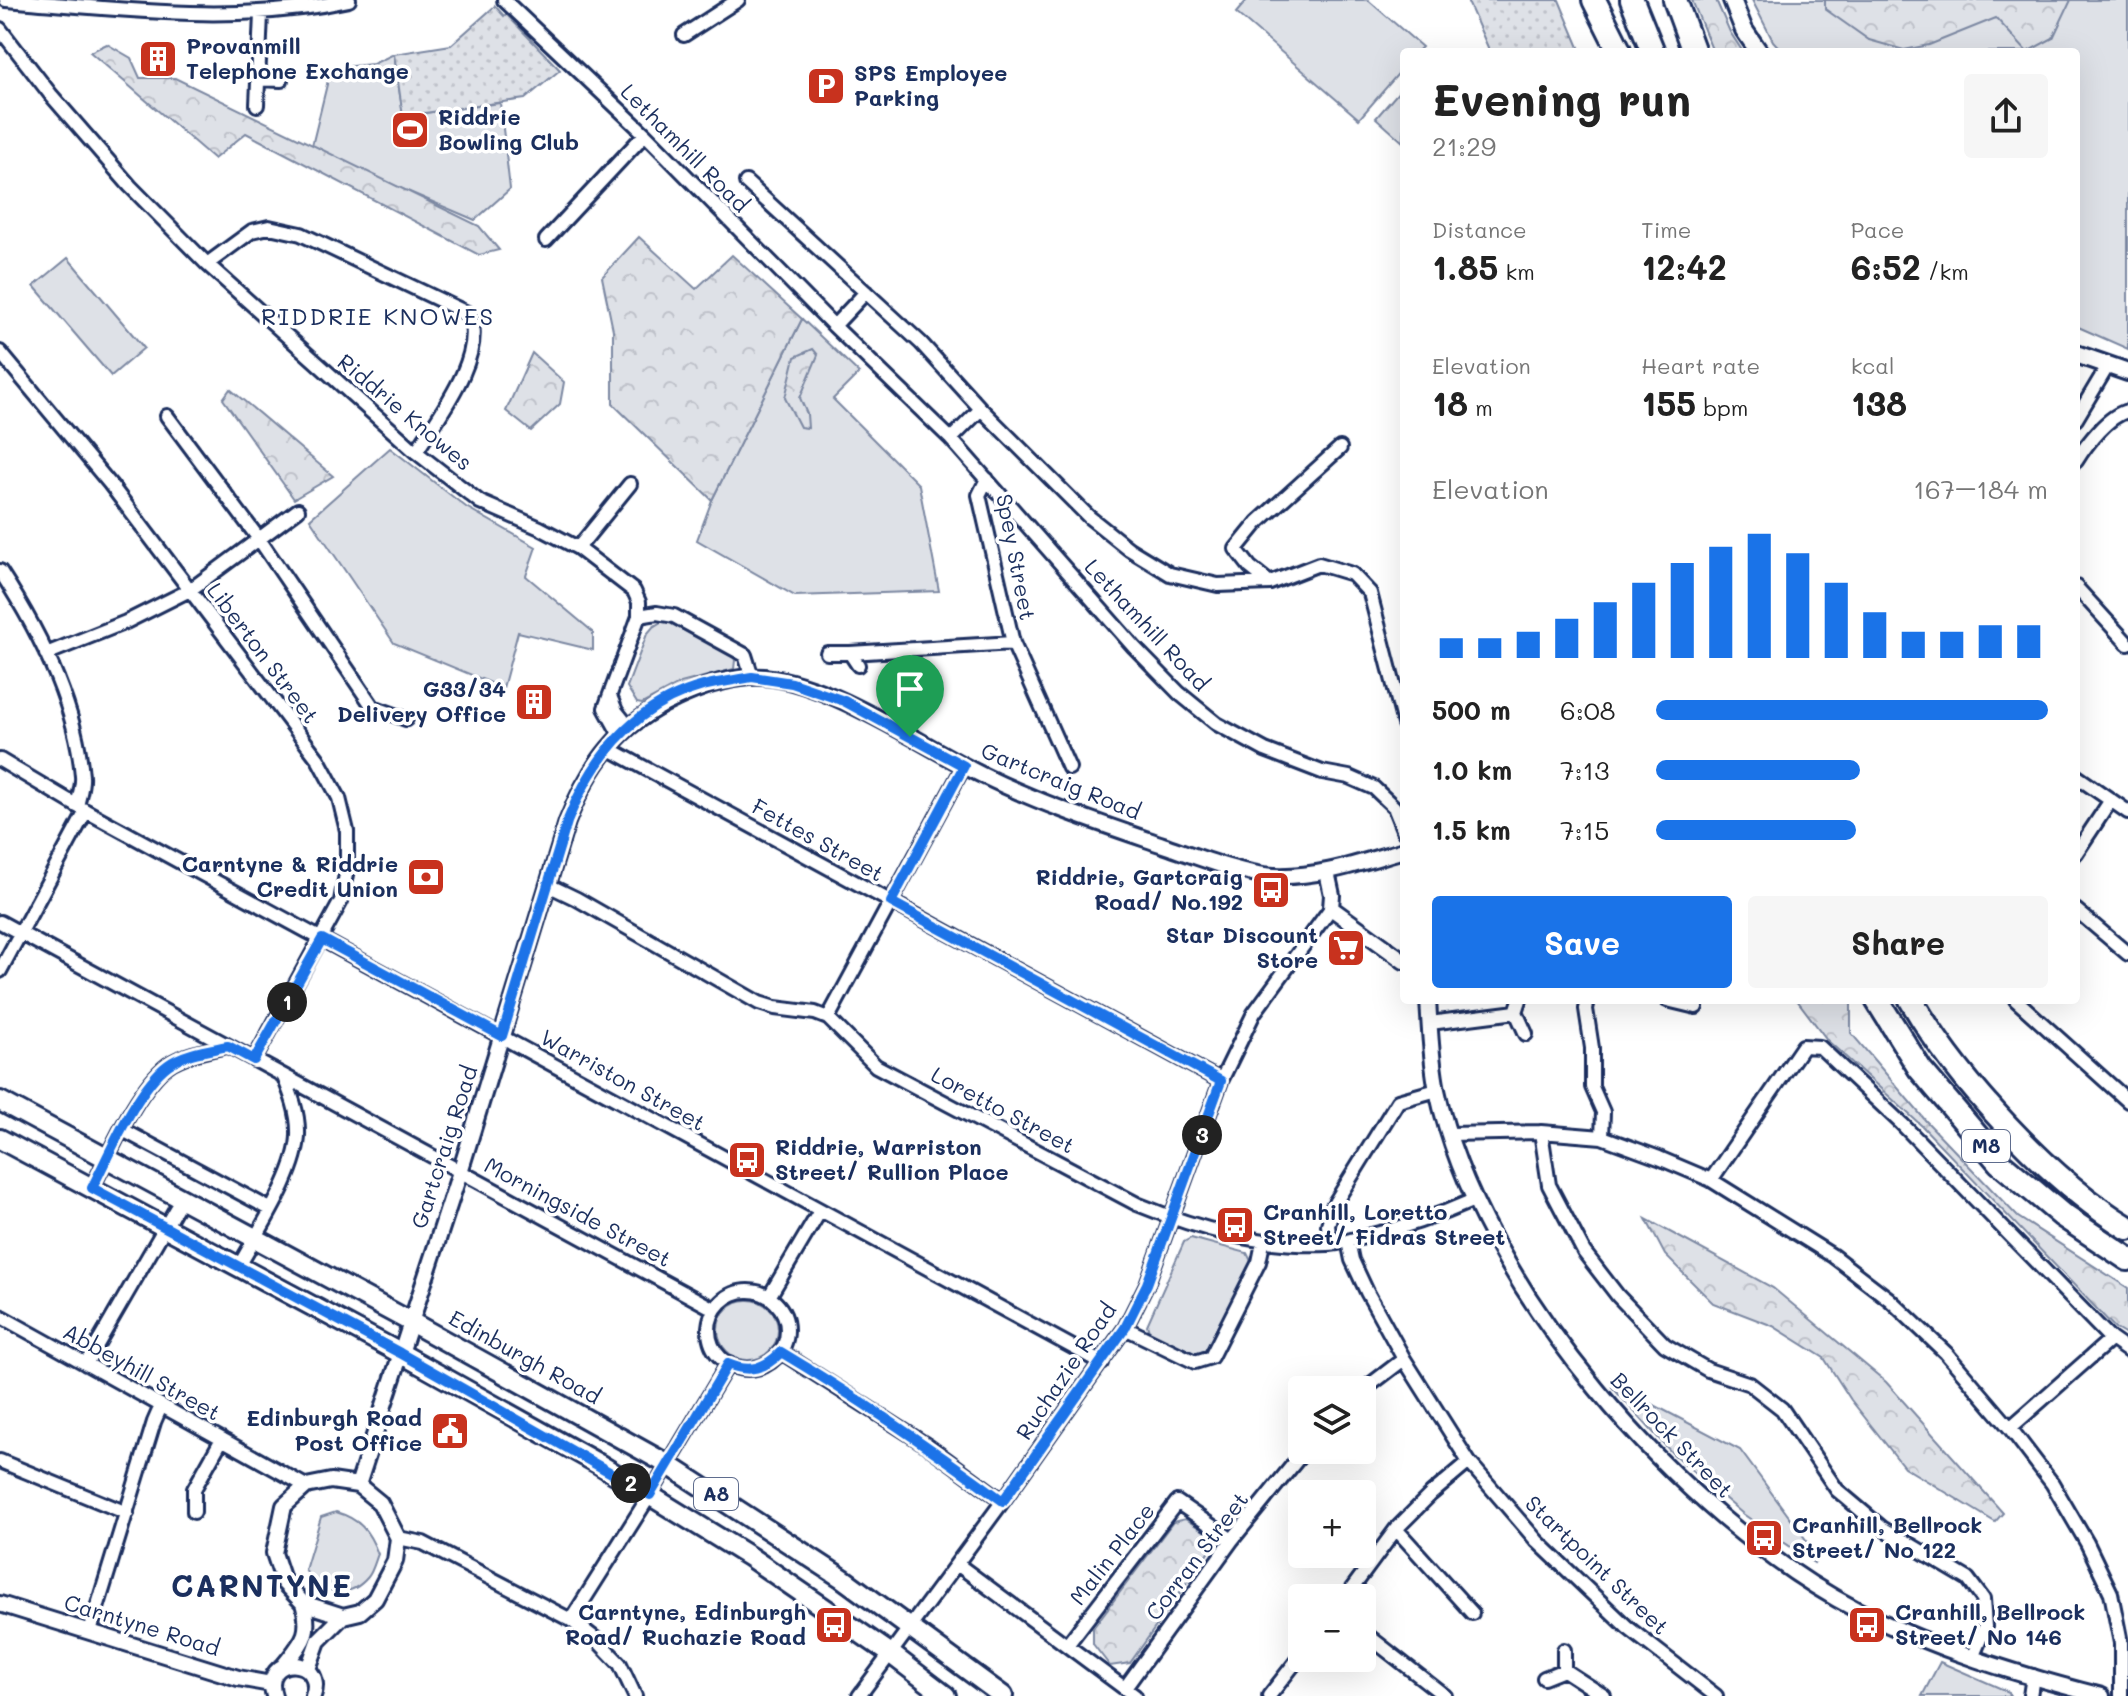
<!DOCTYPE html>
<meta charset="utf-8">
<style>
:root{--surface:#fff;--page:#f6f6f6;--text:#222;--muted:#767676;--accent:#1a73e8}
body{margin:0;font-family:Mali,sans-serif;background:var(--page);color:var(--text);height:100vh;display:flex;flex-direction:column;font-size:30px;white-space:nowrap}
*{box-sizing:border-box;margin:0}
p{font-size:26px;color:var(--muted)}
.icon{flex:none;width:44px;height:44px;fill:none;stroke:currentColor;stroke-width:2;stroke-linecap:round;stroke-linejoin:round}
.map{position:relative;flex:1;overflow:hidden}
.details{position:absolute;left:1400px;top:48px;width:680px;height:956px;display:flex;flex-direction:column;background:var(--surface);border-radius:8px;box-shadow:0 8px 32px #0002}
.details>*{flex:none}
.tools{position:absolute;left:1288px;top:1376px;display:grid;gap:16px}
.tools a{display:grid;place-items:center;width:88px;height:88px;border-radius:8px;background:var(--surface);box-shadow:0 8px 32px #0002;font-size:40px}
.pin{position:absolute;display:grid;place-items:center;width:68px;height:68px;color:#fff;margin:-82px -34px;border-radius:50% 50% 50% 0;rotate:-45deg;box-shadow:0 0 8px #0007}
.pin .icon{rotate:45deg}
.km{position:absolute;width:40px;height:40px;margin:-20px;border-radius:50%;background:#222;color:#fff;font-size:22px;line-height:40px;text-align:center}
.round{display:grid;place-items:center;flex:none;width:84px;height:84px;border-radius:8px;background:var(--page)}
.summary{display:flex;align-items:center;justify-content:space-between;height:136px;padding:0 32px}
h1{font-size:44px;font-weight:700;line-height:60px}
.figures{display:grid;grid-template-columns:repeat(3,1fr);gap:12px;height:136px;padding:8px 32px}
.figures div{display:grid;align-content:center}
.figures b{font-size:34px;font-weight:700}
.figures small{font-size:22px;font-weight:400}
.figures p{font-size:22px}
.chart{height:224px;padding:16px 32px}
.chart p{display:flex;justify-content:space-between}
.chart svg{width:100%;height:144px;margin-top:8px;stroke:var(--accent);stroke-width:6}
.cta{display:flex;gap:16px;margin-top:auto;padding:16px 32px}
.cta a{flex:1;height:92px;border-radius:8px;background:var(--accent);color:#fff;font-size:32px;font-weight:700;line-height:92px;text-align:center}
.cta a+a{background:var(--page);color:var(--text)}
ul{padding:0 32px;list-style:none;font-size:26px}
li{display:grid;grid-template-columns:128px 96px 1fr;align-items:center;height:60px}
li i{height:20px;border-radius:10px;background:var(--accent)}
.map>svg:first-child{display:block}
.green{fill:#dee1e7;stroke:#7c88a2;stroke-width:2}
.forest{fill:url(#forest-crowns);stroke:#7c88a2;stroke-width:2}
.park{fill:url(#park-dots);stroke:#7c88a2;stroke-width:2}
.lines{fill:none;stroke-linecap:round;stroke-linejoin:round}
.minor-casing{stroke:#1b2f5e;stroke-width:18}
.tertiary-casing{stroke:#1b2f5e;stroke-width:20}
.secondary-casing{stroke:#1b2f5e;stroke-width:22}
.primary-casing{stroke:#1b2f5e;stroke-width:24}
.motorway-casing{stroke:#1b2f5e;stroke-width:28}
.minor{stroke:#fff;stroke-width:12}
.tertiary{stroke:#fff;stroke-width:14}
.secondary{stroke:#fff;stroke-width:16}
.primary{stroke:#fff;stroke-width:18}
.motorway{stroke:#fff;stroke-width:22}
.route-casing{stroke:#fff;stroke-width:16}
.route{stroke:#1a73e8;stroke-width:10}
.labels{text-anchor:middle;stroke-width:7;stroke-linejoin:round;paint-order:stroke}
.shield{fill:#fff;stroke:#5f6d8e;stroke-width:2}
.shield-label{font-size:20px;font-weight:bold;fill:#1b2f5e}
.poi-label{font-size:22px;font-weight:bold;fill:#1b2f5e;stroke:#fff;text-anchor:start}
.street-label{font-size:22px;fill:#1b2f5e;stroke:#fff}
.neighbourhood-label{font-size:24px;letter-spacing:2px;fill:#1b2f5e;stroke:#fff}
.district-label{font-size:30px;font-weight:bold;letter-spacing:2px;fill:#1b2f5e;stroke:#fff}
</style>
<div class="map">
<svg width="2128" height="1696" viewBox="0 0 2128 1696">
<defs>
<pattern id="forest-crowns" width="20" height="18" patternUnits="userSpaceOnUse" patternTransform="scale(2)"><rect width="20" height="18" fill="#dee1e7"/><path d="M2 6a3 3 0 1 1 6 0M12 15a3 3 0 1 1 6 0" fill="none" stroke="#bec1c9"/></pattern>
<pattern id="park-dots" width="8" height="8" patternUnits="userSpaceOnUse" patternTransform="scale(2)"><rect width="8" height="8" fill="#dee1e7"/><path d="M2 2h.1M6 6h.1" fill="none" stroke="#bec1c9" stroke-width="1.8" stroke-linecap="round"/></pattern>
</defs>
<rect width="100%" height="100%" fill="#fff"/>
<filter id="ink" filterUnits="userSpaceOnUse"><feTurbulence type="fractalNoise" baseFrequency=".0125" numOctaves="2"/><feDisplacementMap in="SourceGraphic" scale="16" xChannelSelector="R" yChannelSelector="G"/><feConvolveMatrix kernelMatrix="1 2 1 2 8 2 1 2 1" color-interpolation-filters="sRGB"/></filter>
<g filter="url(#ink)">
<path class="green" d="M1247,0h121l54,47 -5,5h-13v15l-45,52 -123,-106z
M1752,0h376v349l-52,-23v-274h-293l-10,-11z
M394,54l9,62 97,-13 10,86 -35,31 -164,-70 20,-82 42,-4z
M1401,89l3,3v51l-28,-25z
M68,258l76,90 -33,28 -77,-90z
M802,319l57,54 -26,26 86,86 20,106 -144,5 -98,-56 15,-40z
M390,448l76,59 70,40 -10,29 67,56v18l-75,-18 -15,56 -109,-45 -84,-124z
M661,622h9l62,33 3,5 -1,9 -53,14 -39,21 -5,-1 -10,-16 20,-53 6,-7z
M1191,1238l56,15 4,8 -44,89 -13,4 -44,-20 -3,-9 37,-83z
M718 1330a30 30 0 1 1 60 0a30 30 0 1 1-60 0Z
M1616,1385l124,65 78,106 -4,7 -71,-49 -71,-61 -60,-66z
M336,1512c24,7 33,19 42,42 -3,7 -5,17 -10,23 -20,24 -48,16 -63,-7l16,-53z
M1940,1662l69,30 1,4h-88z"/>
<path class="forest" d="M1692,0h24l14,32 13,20h-30z
M1825,0h246l-18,38 -26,14 -31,-34 -67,27 -25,5 -35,-10 -44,-31z
M107,44l24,14 9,20h35l304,148 20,24 -20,5 -233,-122 -32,26 -124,-107z
M639,237l57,52 36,-34 70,64 -90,181 -99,-96v-74l-11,-53z
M813,349l5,6 -18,43 7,16 1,14 -8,-1 -15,-29 10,-41z
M532,353l32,29 -4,22 -29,27 -25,-20z
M230,389l103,87 -39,23 -71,-100z
M1797,1000h54v33l75,88 92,96 110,71v48l-12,-7 -194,-203 -94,-85z
M1646,1219l127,69 113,94 117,131 -8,9 -91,-55 -53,-67 -27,-42 -51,-32 -60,-23 -48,-48z
M1185,1519l28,18v9l-83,117 -20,3 -17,-22v-16l80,-106z"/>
<path class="park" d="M1467,0h92l22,52h-91z
M495,6l9,10 2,-2 54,56 -35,29 -122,17 -9,-62 57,-9z"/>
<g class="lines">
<g class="minor-casing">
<path id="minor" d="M6,0c115,9 230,25 343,0
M504,0l141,134 189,192 117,113 183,208 45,46 38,31 48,26 57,22 27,5 25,11 20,19 10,25
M0,29l51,66 79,91 77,78 209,188 64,50 60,26 38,20 56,43 5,11v14l-34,92 15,27
M684,35l54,-35
M258,79l23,1
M257,105l4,-91
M746,182l175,161 60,66 108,108 40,32 41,25 48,11 52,-2 49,-19 33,10 18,19 34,131
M546,240l99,-106
M207,264l45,-33 17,-4 32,7 168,80c18,42 -32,104 -53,138
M834,326l32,-34
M0,352l110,132 80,106 128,169 21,39 8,33v38l-6,32 -87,159
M167,416l92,123 114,168 33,12
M2076,419l31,-52
M951,439l30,-30
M2076,461c10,-16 32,-46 52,-50
M987,479l-8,16 34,148 56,125
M578,548l52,-64
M0,571c39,60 76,132 82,205 1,9 -3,20 -5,30
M1270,583l-20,-16 -14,-18 22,-27 82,-74
M2076,587l52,57
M639,616l18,-3 17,3 71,39 7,22
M827,653h23
M46,654l80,-32 64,-32 108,-80
M858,665l-8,-12 163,-10
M610,696l6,15 12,15
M608,748l613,333
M0,760l86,51 1016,552
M2076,776l52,36
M2076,853l35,-53
M548,885l29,14 182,104 16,5 40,5 13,5 48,48 261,138c61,25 124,43 191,40 12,0 24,-5 36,-7 39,-9 74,-21 110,-37
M2076,910l52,44
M0,922l714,387
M0,971l86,-160
M1520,1000l-4,12 10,22
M1588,1000l-2,9 6,39v39l11,25 -1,25
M1667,1000l29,7
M2016,1000l112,101
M828,1018l136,-252
M1430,1023l86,-11
M123,1130l147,79
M1541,1132l8,53 35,67 34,44 47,49 43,25 42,14 32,25 55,81 45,38 86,51 15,20 2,28 -13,31
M1450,1134l91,-2 61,5 57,21 52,22 122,76 56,43 57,54 64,75 42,55 35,60 24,50 10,50v53
M1711,1180l92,-134 17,1 82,77 209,215 17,12
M92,1188c18,-35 45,-100 76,-123 16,-11 41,-15 60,-19
M1348,1241l4,19 15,32 37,67 65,103 68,79 90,86 89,69
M1330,1244l-2,-19 5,-19 65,-105 39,-11
M238,1268c19,-35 62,-98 60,-137 0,-19 -7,-37 -14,-54
M709 1330a39 39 0 1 1 78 0a39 39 0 1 1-78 0Z
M769,1297l51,-86
M0,1316l306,170
M1125,1328l70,34 16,-5 48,-95 4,-19
M781,1352l147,94 75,55
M86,1364l96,-166
M1362,1391l42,-32
M2010,1428l101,-89
M0,1461l127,52
M194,1512v-23l28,-50
M1396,1529l76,84
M398,1538l25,5 148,77 26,20 23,24 15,32
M957,1564l178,132
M1345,1598l51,-69 35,-35 38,-32
M571,1620l79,-125 78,-131
M90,1631l64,-209 7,-16
M1362,1631l83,65
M1067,1645l110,-143 55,38
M1564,1670v-20
M1544,1678l20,-8 40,26
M1125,1688l107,-148 73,-90
M859,1696l144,-195 122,-173 22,-44 74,-203 33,-68 77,-105
M1269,1696l33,-42
M2030,1696l3,-20"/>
</g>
<g class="tertiary-casing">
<path id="tertiary" d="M1327,872l5,23 -1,13 73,53
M1428,1000c2,30 3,61 9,90 41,195 245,430 420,520 77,39 162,65 245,86
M331,1481l27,4 22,18 18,35 -3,23 -20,38 -15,13 -17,4 -40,-13 -19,-20 -10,-30 10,-47 22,-20z
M358,1485l102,-313 107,-350c22,-56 51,-98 108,-123 23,-11 49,-20 75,-22 66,-5 172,69 232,98 59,29 120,49 181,70 32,11 77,29 111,31 44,2 88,-14 130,-26
M0,1604l238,74 33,6
M284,1665c19,-24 28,-31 19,-62
M308,1669l10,-28 25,-25
M274,1696c-14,-44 53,-40 39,0"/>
</g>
<g class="secondary-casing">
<path id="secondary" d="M1732,0l12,30 15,22
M2076,354l52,18"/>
</g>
<g class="primary-casing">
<path id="primary" d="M0,1101l411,221 256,142 175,114 161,118
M0,1139l400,214 199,111 151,93 141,97 55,42"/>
</g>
<g class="motorway-casing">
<path id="motorway" d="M1594,0l25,50
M1632,0l21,52
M1675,0l19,52
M1877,1000l43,69 79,93 63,53 66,44
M1911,1000c46,80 138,180 217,228"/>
</g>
<use href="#minor" class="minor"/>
<use href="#tertiary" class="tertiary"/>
<use href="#secondary" class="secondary"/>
<use href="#primary" class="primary"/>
<use href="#motorway" class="motorway"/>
</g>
</g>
<g class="lines" filter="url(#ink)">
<g class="route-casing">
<path id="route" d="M752,677l40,6 52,18 120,65 -73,136 330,179 -74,203 -22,44 -122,173c-72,-53 -145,-103 -222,-149 -16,17 -32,21 -53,12l-78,131 -250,-142 -308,-165c18,-35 45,-100 76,-123 16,-12 41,-15 60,-19l26,14 68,-121 180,97 65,-214c25,-63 67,-117 136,-136 16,-4 33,-6 49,-9z"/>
</g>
<use href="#route" class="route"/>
</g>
<defs>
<g id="building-square" transform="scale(2)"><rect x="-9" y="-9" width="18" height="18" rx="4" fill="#c8321e" stroke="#fff"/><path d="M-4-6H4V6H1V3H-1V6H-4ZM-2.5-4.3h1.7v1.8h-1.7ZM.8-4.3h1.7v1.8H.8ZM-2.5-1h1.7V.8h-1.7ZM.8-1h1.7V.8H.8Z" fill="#fff"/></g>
<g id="parking-square" transform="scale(2)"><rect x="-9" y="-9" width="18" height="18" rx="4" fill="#c8321e" stroke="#fff"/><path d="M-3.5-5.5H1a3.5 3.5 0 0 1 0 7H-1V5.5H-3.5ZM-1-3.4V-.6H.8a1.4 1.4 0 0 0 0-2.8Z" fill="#fff"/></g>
<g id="stadium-square" transform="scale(2)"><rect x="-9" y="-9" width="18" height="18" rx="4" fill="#c8321e" stroke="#fff"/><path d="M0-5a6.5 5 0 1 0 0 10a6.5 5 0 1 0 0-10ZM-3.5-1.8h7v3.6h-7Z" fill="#fff"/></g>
<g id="bank-square" transform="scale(2)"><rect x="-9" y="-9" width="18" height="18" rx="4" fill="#c8321e" stroke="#fff"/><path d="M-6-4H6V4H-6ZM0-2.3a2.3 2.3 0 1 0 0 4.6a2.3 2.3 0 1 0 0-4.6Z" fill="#fff"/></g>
<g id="bus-square" transform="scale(2)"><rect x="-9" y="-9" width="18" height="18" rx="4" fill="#c8321e" stroke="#fff"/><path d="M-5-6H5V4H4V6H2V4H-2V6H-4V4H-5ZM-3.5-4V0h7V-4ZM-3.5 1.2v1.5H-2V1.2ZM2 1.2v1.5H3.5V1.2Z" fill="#fff"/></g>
<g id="supermarket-square" transform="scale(2)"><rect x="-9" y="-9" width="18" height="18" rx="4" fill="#c8321e" stroke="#fff"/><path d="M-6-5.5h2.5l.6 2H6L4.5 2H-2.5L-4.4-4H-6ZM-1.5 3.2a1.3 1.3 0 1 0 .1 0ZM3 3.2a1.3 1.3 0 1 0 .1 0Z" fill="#fff"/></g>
<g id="civic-square" transform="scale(2)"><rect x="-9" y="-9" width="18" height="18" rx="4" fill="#c8321e" stroke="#fff"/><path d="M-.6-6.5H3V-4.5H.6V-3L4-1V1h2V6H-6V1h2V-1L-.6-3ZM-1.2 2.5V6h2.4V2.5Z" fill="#fff"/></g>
</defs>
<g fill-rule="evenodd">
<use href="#building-square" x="158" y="59"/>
<use href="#parking-square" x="826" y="86"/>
<use href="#stadium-square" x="410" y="130"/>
<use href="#building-square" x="534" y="702"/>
<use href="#bank-square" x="426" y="877"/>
<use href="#bus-square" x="1271" y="890"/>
<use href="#supermarket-square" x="1346" y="948"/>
<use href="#bus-square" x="747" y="1160"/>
<use href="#bus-square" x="1235" y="1225"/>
<use href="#civic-square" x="450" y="1431"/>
<use href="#bus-square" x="1764" y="1538"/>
<use href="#bus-square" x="834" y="1625"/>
<use href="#bus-square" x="1867" y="1625"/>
</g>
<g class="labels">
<g class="shield">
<rect x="1962" y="1130" width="48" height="32" rx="6"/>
<rect x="694" y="1478" width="44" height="32" rx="6"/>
</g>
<g class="shield-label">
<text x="1986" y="1153">M8</text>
<text x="716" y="1501">A8</text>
</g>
<g class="poi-label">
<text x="186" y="54">Provanmill<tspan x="186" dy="25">Telephone Exchange</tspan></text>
<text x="854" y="81">SPS Employee<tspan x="854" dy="25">Parking</tspan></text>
<text x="438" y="125">Riddrie<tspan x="438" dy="25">Bowling Club</tspan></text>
<text x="506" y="697" text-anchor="end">G33/34<tspan x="506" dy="25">Delivery Office</tspan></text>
<text x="398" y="872" text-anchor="end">Carntyne &amp; Riddrie<tspan x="398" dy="25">Credit Union</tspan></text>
<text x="1243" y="885" text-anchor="end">Riddrie, Gartcraig<tspan x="1243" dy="25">Road/ No.192</tspan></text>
<text x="1318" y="943" text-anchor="end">Star Discount<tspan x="1318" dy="25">Store</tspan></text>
<text x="775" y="1155">Riddrie, Warriston<tspan x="775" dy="25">Street/ Rullion Place</tspan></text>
<text x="1263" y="1220">Cranhill, Loretto<tspan x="1263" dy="25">Street/ Fidras Street</tspan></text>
<text x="422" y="1426" text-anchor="end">Edinburgh Road<tspan x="422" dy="25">Post Office</tspan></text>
<text x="1792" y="1533">Cranhill, Bellrock<tspan x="1792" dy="25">Street/ No 122</tspan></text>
<text x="806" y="1620" text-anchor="end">Carntyne, Edinburgh<tspan x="806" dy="25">Road/ Ruchazie Road</tspan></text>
<text x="1895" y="1620">Cranhill, Bellrock<tspan x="1895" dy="25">Street/ No 146</tspan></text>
</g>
<g class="street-label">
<text transform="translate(685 148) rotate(45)" y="8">Lethamhill Road</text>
<text transform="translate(405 412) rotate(40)" y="8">Riddrie Knowes</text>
<text transform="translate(1016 557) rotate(79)" y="8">Spey Street</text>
<text transform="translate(1147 625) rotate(47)" y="8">Lethamhill Road</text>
<text transform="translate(263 653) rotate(53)" y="8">Liberton Street</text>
<text transform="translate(1061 781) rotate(22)" y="8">Gartcraig Road</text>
<text transform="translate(818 840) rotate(29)" y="8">Fettes Street</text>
<text transform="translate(623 1080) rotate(29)" y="8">Warriston Street</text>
<text transform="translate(1003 1110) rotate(28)" y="8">Loretto Street</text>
<text transform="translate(444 1147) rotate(-72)" y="8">Gartcraig Road</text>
<text transform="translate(578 1212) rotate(28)" y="8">Morningside Street</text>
<text transform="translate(525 1357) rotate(29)" y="8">Edinburgh Road</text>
<text transform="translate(1066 1371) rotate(-56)" y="8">Ruchazie Road</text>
<text transform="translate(142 1372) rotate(29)" y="8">Abbeyhill Street</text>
<text transform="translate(1672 1435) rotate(46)" y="8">Bellrock Street</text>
<text transform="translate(1112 1554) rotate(-52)" y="8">Malin Place</text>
<text transform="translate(1197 1556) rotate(-53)" y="8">Corran Street</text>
<text transform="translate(1597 1565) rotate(44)" y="8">Startpoint Street</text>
<text transform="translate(142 1625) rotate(17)" y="8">Carntyne Road</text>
</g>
<g class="neighbourhood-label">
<text x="378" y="325">RIDDRIE KNOWES</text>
</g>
<g class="district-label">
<text x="262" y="1597">CARNTYNE</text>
</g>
</g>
</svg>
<div class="tools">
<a><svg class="icon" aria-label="layers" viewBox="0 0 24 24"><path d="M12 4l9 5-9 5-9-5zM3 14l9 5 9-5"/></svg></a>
<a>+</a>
<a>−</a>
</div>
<div class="pin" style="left:910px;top:737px;background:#1e9e55"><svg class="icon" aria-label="arrive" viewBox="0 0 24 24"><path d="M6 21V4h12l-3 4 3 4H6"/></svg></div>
<b class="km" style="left:287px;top:1002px">1</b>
<b class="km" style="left:631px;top:1483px">2</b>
<b class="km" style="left:1202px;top:1135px">3</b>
<section class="details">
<div class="summary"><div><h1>Evening run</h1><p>21:29</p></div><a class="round"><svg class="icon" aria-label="share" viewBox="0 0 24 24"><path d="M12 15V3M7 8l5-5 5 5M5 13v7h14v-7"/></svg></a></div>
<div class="figures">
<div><p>Distance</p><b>1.85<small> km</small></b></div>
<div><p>Time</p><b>12:42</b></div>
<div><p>Pace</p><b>6:52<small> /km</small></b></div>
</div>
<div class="figures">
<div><p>Elevation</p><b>18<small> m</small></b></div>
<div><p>Heart rate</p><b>155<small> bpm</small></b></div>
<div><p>kcal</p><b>138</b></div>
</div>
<div class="chart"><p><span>Elevation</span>167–184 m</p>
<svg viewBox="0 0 160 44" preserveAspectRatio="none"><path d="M5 44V38M15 44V38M25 44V36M35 44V32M45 44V27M55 44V21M65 44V15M75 44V10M85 44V6M95 44V12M105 44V21M115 44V30M125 44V36M135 44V36M145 44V34M155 44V34"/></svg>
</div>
<ul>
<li><b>500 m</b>6:08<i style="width:100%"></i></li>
<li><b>1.0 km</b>7:13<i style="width:52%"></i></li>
<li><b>1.5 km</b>7:15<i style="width:51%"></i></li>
</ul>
<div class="cta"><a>Save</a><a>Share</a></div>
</section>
</div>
